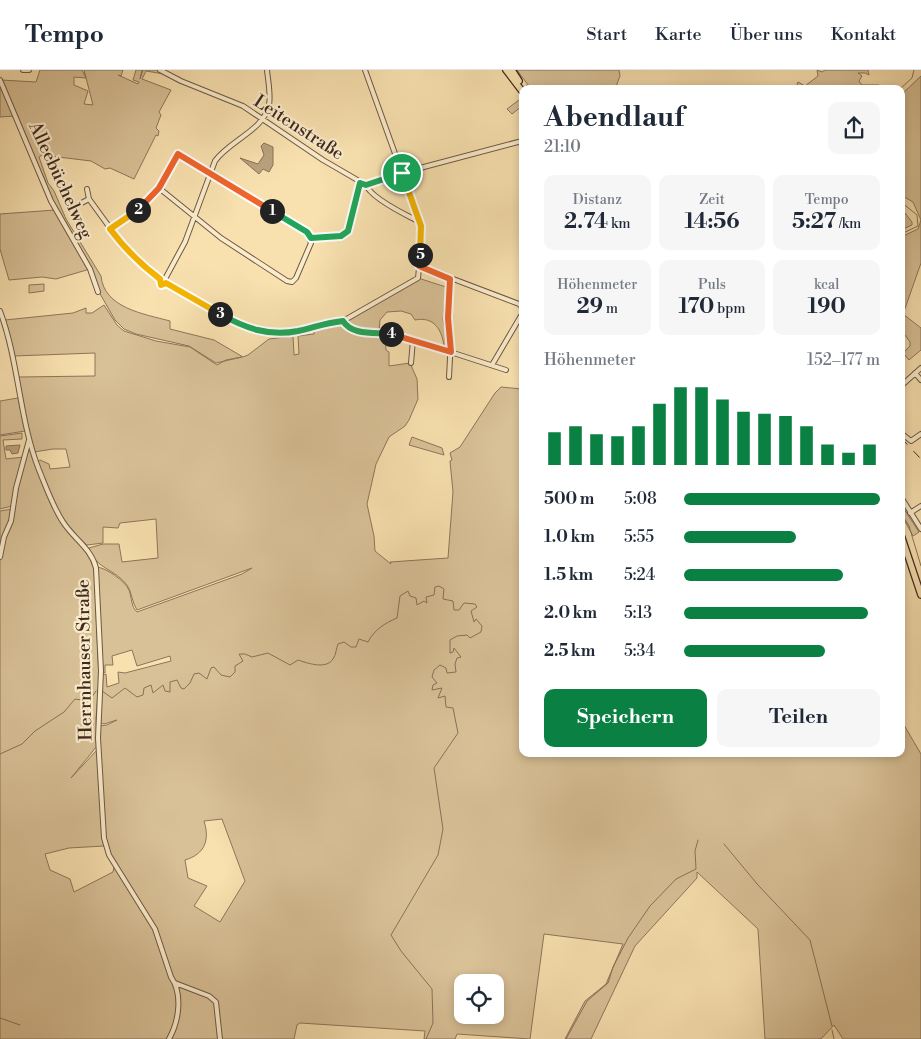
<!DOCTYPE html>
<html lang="de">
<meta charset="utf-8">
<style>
:root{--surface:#fff;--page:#f6f6f7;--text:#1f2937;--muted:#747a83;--line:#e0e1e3;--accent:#0b8043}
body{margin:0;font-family:"Libre Bodoni",serif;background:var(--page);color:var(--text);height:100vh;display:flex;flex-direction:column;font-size:19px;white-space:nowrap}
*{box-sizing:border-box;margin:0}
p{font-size:16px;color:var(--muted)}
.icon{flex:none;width:28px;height:28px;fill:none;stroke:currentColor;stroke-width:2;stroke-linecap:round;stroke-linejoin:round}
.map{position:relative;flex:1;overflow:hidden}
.sheet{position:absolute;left:519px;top:15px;width:386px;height:672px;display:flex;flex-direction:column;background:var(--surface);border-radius:10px;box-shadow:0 2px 8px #0003}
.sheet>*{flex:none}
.fabs{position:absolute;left:454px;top:904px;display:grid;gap:10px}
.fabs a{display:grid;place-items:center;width:50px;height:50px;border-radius:10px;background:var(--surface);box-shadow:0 2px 8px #0003;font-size:25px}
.pin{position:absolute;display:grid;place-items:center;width:42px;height:42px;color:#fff;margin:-21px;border:2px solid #fff;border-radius:50%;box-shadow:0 1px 5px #0007}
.km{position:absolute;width:25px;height:25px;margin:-12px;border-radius:50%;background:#222;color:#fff;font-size:14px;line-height:25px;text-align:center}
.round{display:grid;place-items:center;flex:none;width:52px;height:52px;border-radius:10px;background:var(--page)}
.head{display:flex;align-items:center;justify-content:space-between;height:85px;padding:0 25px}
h1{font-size:28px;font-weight:700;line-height:38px}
.metrics{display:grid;grid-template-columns:repeat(3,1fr);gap:8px;height:85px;padding:5px 25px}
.metrics div{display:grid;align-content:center;border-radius:10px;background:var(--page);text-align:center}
.metrics b{font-size:21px;font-weight:700}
.metrics small{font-size:14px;font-weight:400}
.metrics p{font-size:14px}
.chart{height:140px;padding:10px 25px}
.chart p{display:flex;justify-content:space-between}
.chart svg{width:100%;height:90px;margin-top:5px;stroke:var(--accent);stroke-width:6}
.primary-button{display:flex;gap:10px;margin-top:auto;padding:10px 25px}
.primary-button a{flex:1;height:58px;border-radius:10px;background:var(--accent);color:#fff;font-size:20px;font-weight:700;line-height:58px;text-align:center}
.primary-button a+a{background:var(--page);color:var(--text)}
ul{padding:0 25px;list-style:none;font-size:16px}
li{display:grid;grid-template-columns:80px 60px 1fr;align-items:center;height:38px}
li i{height:12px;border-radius:6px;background:var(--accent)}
header{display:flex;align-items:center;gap:30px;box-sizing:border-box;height:70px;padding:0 25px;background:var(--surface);border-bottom:1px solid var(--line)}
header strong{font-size:24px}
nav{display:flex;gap:28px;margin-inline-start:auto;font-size:18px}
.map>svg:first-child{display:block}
.green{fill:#d9c197;stroke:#8c765b;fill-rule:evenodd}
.water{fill:#b9a27e;stroke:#887258}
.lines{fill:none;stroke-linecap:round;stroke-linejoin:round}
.stream{stroke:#887258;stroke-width:1}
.minor-casing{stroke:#6d5843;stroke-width:6}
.major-casing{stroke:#3f2a1f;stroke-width:8}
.minor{stroke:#faebcb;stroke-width:4}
.major{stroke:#f8e0af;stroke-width:5.5}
.rail{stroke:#3f2a1f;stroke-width:1;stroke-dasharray:9 9;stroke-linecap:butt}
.split-1-casing{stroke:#fff;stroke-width:10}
.split-2-casing{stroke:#fff;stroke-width:10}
.split-3-casing{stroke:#fff;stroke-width:10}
.split-4-casing{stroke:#fff;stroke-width:10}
.split-5-casing{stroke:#fff;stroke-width:10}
.split-6-casing{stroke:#fff;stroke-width:10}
.split-1{stroke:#22a559;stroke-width:6}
.split-2{stroke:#f0652b;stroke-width:6}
.split-3{stroke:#f5b400;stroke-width:6}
.split-4{stroke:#22a559;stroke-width:6}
.split-5{stroke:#f0652b;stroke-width:6}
.split-6{stroke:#f5b400;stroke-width:6}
.labels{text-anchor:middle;stroke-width:4.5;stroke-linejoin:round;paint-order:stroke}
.street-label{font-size:18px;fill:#3f2a1f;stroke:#faebcb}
</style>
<header>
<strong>Tempo</strong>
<nav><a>Start</a><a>Karte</a><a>Über uns</a><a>Kontakt</a></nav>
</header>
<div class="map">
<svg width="921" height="969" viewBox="0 0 921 969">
<rect width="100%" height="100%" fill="#f8e0af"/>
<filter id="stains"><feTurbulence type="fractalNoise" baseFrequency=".004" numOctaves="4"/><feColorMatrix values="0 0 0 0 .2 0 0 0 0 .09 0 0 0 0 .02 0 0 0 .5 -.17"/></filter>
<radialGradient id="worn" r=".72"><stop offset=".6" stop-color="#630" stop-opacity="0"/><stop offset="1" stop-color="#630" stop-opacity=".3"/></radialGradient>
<path class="green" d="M40,0h42l4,8 -12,-1v8l14,6 -4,13 9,1 -9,-35h39l-2,6 -3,-1 20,9 1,-2 -6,-2 3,-10h6l-2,9 3,-9h15l6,4 -18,-3 -4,8 29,11 -12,22 2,3 -5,13 3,3 -1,5 -2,-1 -22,44 -24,-11 -5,1 -14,-8 -49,-6 -3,2 9,26 6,8 12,28 35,57c3,32 43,38 69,45v8l44,11 29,17 5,-2 21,-16 24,-3 1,19 5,-1 -1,-18 16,-2v-4l5,-1 -2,-4 21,-2 80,-45 28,9 -3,33 5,23 -1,5 -3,-2c-2,-16 -10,-30 -29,-26l-4,-6 -10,-3 -14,1 -7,8 -1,12 6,2 1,16 3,2v14l21,-3 7,16 1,20 -9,21 -4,6 -16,11 -13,27 -9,40 7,32 1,15 16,13 -1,-2 58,-4 5,-66 -3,-31 2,-1 -2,-7 10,-6 35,-54 6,-6 21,2v365h379v-34l20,34v285h-78l-9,-14 -13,14h-56l-7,-110 -61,-57v6l-62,68 -44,93h-26l20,-38 21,-17 17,-40 -79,-10 -14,105 -73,-5 -2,5h-31l1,-8 -125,-8 -3,2 -3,14h-294v-479l29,-114 30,71 22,26 13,21 5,117 -3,37 1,28 -26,32 26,-28 7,96 -35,2 -24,6 5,16 20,9 4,13 39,-20 2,-10c-19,-32 -15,-99 -16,-136l8,-1 10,-5 -13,4 -5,-2 3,-47 4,-1 1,13 12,-4 -1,-11 7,1 46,-12 -1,-5 -33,10 -5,-16 -20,6 1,9h-8v8l-2,-2 -6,-104c9,1 27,13 32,23 3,8 2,17 8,22l105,-38 10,-6 -115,42c-5,-7 -5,-18 -10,-25 -12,-16 -33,-17 -38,-37l14,-4h16l3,18 36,-4 -2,-39 -36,4 -2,5 -15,-1v16l-16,2c-28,-20 -37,-53 -50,-83l3,-2 9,4 1,5 20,-2 -4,-18h-13l-19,3 -17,-75 78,-1v-23l-81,3 -9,-36 68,-7 13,-5v5h6l12,-8 13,20 7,6 32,10 34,6 27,18 9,-5 16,-3 -26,6 -27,-17 -53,-12 -12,-5 -9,-9 -16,-28 -9,-25 -39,-67 -50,-120 35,2zM222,749l23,62 -25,41 -26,-16 13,-20 -19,-8 -3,-18c20,-6 25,-20 19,-39zM462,912h33v33h-33z
M517,0h102l1,6 -5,13h-84z
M817,0l5,2 3,-2h43l1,5 -4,-2h-7l4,3 -3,5 3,4h17l2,4h-82l-2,-5 1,-2 7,4 13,-10z
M921,6v187l-18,51 18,14v22l-12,10 -6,-7 7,-7v-4l-5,-7 -4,3v-101l17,-8 3,-9 -8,-18 -12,-7v-100z
M0,14l15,32 -15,1z
M519,30l3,6 -10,8 -5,-5z
M901,138l11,14v3l-11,5z
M55,140l35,59 -34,10 -14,-2 -33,3 -9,-31v-35z
M44,214v7l-15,2v-8z
M18,328l7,33 -25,4v-34z
M22,363v6l-19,1 3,19 18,-2 -12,49 -12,3v-73z
M412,367l30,11 2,7 -35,-10z
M901,434l18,28 -6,4 -12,-22z
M12,439v1l-12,43v-42z"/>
<path class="water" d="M264,73l9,4v18l-4,7 -6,-3 -4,5 -19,-16 18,6 6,-9 -3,-9z
M20,375l-2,8 -6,1 -2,-4h-4v-4z"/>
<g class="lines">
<path class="stream" d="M900,19l12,-11 2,-8
M901,132l16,13 1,11 -17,8
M901,443l8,13 12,40
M102,621l10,7 13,-10 12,9 6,-2 1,-7 7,-3 2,8 10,-8 2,6 5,1v-10l7,-2 4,8 3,1 6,-6 4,-9 5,-1 8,6 4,-11 3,-1 7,8 9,2 5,-5v-6l8,-5 -4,-7h6l7,3 16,-4 22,12 8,-5c9,3 28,10 35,-1 3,-4 3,-10 5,-15l6,-2 7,5h5l3,-8 9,3c6,-12 17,-19 29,-24l3,-22 8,-5 2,5 6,2 1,7 7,-4 3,2 -1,-6 8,-2 1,-8 4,-1 5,3 -1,10 10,2 1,9h5l5,-7 11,1 2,3 -6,4 3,11 2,-3 6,7 -1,6 -11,6 -3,-3 -10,1 -7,4v13l3,-1 1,-4 7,9 -4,1 -2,6 1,8 -9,1 -1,-5 -6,-3 -6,5 -2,7 5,6 -4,2 -1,5 10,-2 -4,10 7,-2 1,11 7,1 5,25 -24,35 9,61 -5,26 -47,80 10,16 31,38 1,34 -7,16
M0,684l22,-10 13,-13 29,-19 11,-13 14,2 7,-10
M724,774l34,41 52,55 22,86
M0,948l20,7
M832,960l2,9
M566,969l21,-38 21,-18 5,-16 15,-29 22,-32 26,-27 20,-10 -1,-18 3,-11"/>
<g class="minor-casing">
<path id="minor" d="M23,0h6
M160,0l21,11 62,25 80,54 43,25 39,-13 117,-31
M0,10l51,121 39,68 8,23
M178,84l33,18 96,60 4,11 -15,35 -4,4 -5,-1 -66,-43 -62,-50z
M366,115c5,13 38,29 50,35l3,-1
M87,119l2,10 40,55 31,25
M68,128l6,9 15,-8
M110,159l34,-24 15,-17
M311,168l30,-2 7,-5 12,-48
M419,196l100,38 3,3
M159.5 212a3.5 3.5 0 1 1 7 0a3.5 3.5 0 1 1-7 0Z
M165,209l20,-37 30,-81c14,-20 49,-31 54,-56 2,-11 -1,-24 -2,-35
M166,213l67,38 18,8 37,4 32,-9 23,-3 75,-43 4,-38 -1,-14 -56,-156
M0,241c19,51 19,108 39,159 7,17 14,37 24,52 11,17 28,26 33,46l5,103 -3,67 6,100 5,17 46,74 16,48c12,17 8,44 -2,62
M343,251l9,9 52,7 102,33
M411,293l2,-23
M492,295l30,-51
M915,303l6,7
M449,307l2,-38 -3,-21 2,-39
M901,316l20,-18
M901,363l10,8 10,-7
M901,427l20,32
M910,443l11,-7
M0,487l4,-20 7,-16 5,-33 13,-48
M175,913l34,13 7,6 4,37"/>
</g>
<g class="major-casing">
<path id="major" d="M506,0l16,21
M512,0l7,11
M901,465l20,60"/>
</g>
<use href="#minor" class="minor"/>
<use href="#major" class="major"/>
<path class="rail" d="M516,0l13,19
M901,368l20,21"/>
</g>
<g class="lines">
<g class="split-1-casing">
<path id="split-1" d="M272,141l35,21 4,6 30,-2 7,-5 12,-48 6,2 36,-12"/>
</g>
<g class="split-2-casing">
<path id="split-2" d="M138,140l21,-22 19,-34 94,57"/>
</g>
<g class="split-3-casing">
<path id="split-3" d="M138,140l-28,19c15,20 30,35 50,50l1,6 5,-2 54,31"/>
</g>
<g class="split-4-casing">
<path id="split-4" d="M220,244c25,14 49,23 78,17 17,-4 27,-8 45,-10 9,15 33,11 48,13"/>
</g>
<g class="split-5-casing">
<path id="split-5" d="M391,264l60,18 -3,-34 2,-39 -31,-13 1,-11"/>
</g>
<g class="split-6-casing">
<path id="split-6" d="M402,103l19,53 -1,29"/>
</g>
<use href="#split-1" class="split-1"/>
<use href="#split-2" class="split-2"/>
<use href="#split-3" class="split-3"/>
<use href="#split-4" class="split-4"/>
<use href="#split-5" class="split-5"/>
<use href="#split-6" class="split-6"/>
</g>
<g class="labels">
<g class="street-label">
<text transform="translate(299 57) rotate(33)" y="6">Leitenstraße</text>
<text transform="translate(61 110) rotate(65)" y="6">Alleebüchelweg</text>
<text transform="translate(84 590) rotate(-91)" y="6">Herrnhauser Straße</text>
</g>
</g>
<rect width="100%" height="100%" filter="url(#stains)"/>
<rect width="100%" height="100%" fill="url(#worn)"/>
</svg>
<div class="fabs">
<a><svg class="icon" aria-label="locate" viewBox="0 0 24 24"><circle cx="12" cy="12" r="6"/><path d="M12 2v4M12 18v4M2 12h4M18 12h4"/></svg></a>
</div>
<div class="pin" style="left:402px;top:103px;background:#1e9e55"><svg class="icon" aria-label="arrive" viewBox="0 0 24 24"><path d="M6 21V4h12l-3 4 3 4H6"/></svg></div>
<b class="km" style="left:272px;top:141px">1</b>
<b class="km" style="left:138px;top:140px">2</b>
<b class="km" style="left:220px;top:244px">3</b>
<b class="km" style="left:391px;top:264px">4</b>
<b class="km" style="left:420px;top:185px">5</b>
<section class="sheet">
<div class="head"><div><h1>Abendlauf</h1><p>21:10</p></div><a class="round"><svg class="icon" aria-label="share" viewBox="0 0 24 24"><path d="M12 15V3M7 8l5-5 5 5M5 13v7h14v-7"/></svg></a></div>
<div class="metrics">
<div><p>Distanz</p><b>2.74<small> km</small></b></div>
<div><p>Zeit</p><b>14:56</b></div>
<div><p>Tempo</p><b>5:27<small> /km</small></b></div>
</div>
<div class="metrics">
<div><p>Höhenmeter</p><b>29<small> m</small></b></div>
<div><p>Puls</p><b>170<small> bpm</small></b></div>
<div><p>kcal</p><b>190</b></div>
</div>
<div class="chart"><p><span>Höhenmeter</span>152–177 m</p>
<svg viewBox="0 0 160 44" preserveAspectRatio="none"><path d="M5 44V28M15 44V25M25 44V29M35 44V30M45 44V25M55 44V14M65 44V6M75 44V6M85 44V12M95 44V18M105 44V19M115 44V20M125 44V25M135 44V34M145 44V38M155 44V34"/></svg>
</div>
<ul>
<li><b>500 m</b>5:08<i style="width:100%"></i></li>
<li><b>1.0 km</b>5:55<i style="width:57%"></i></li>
<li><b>1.5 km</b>5:24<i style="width:81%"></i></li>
<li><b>2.0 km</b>5:13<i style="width:94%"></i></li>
<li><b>2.5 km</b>5:34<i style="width:72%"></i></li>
</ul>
<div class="primary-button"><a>Speichern</a><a>Teilen</a></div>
</section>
</div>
